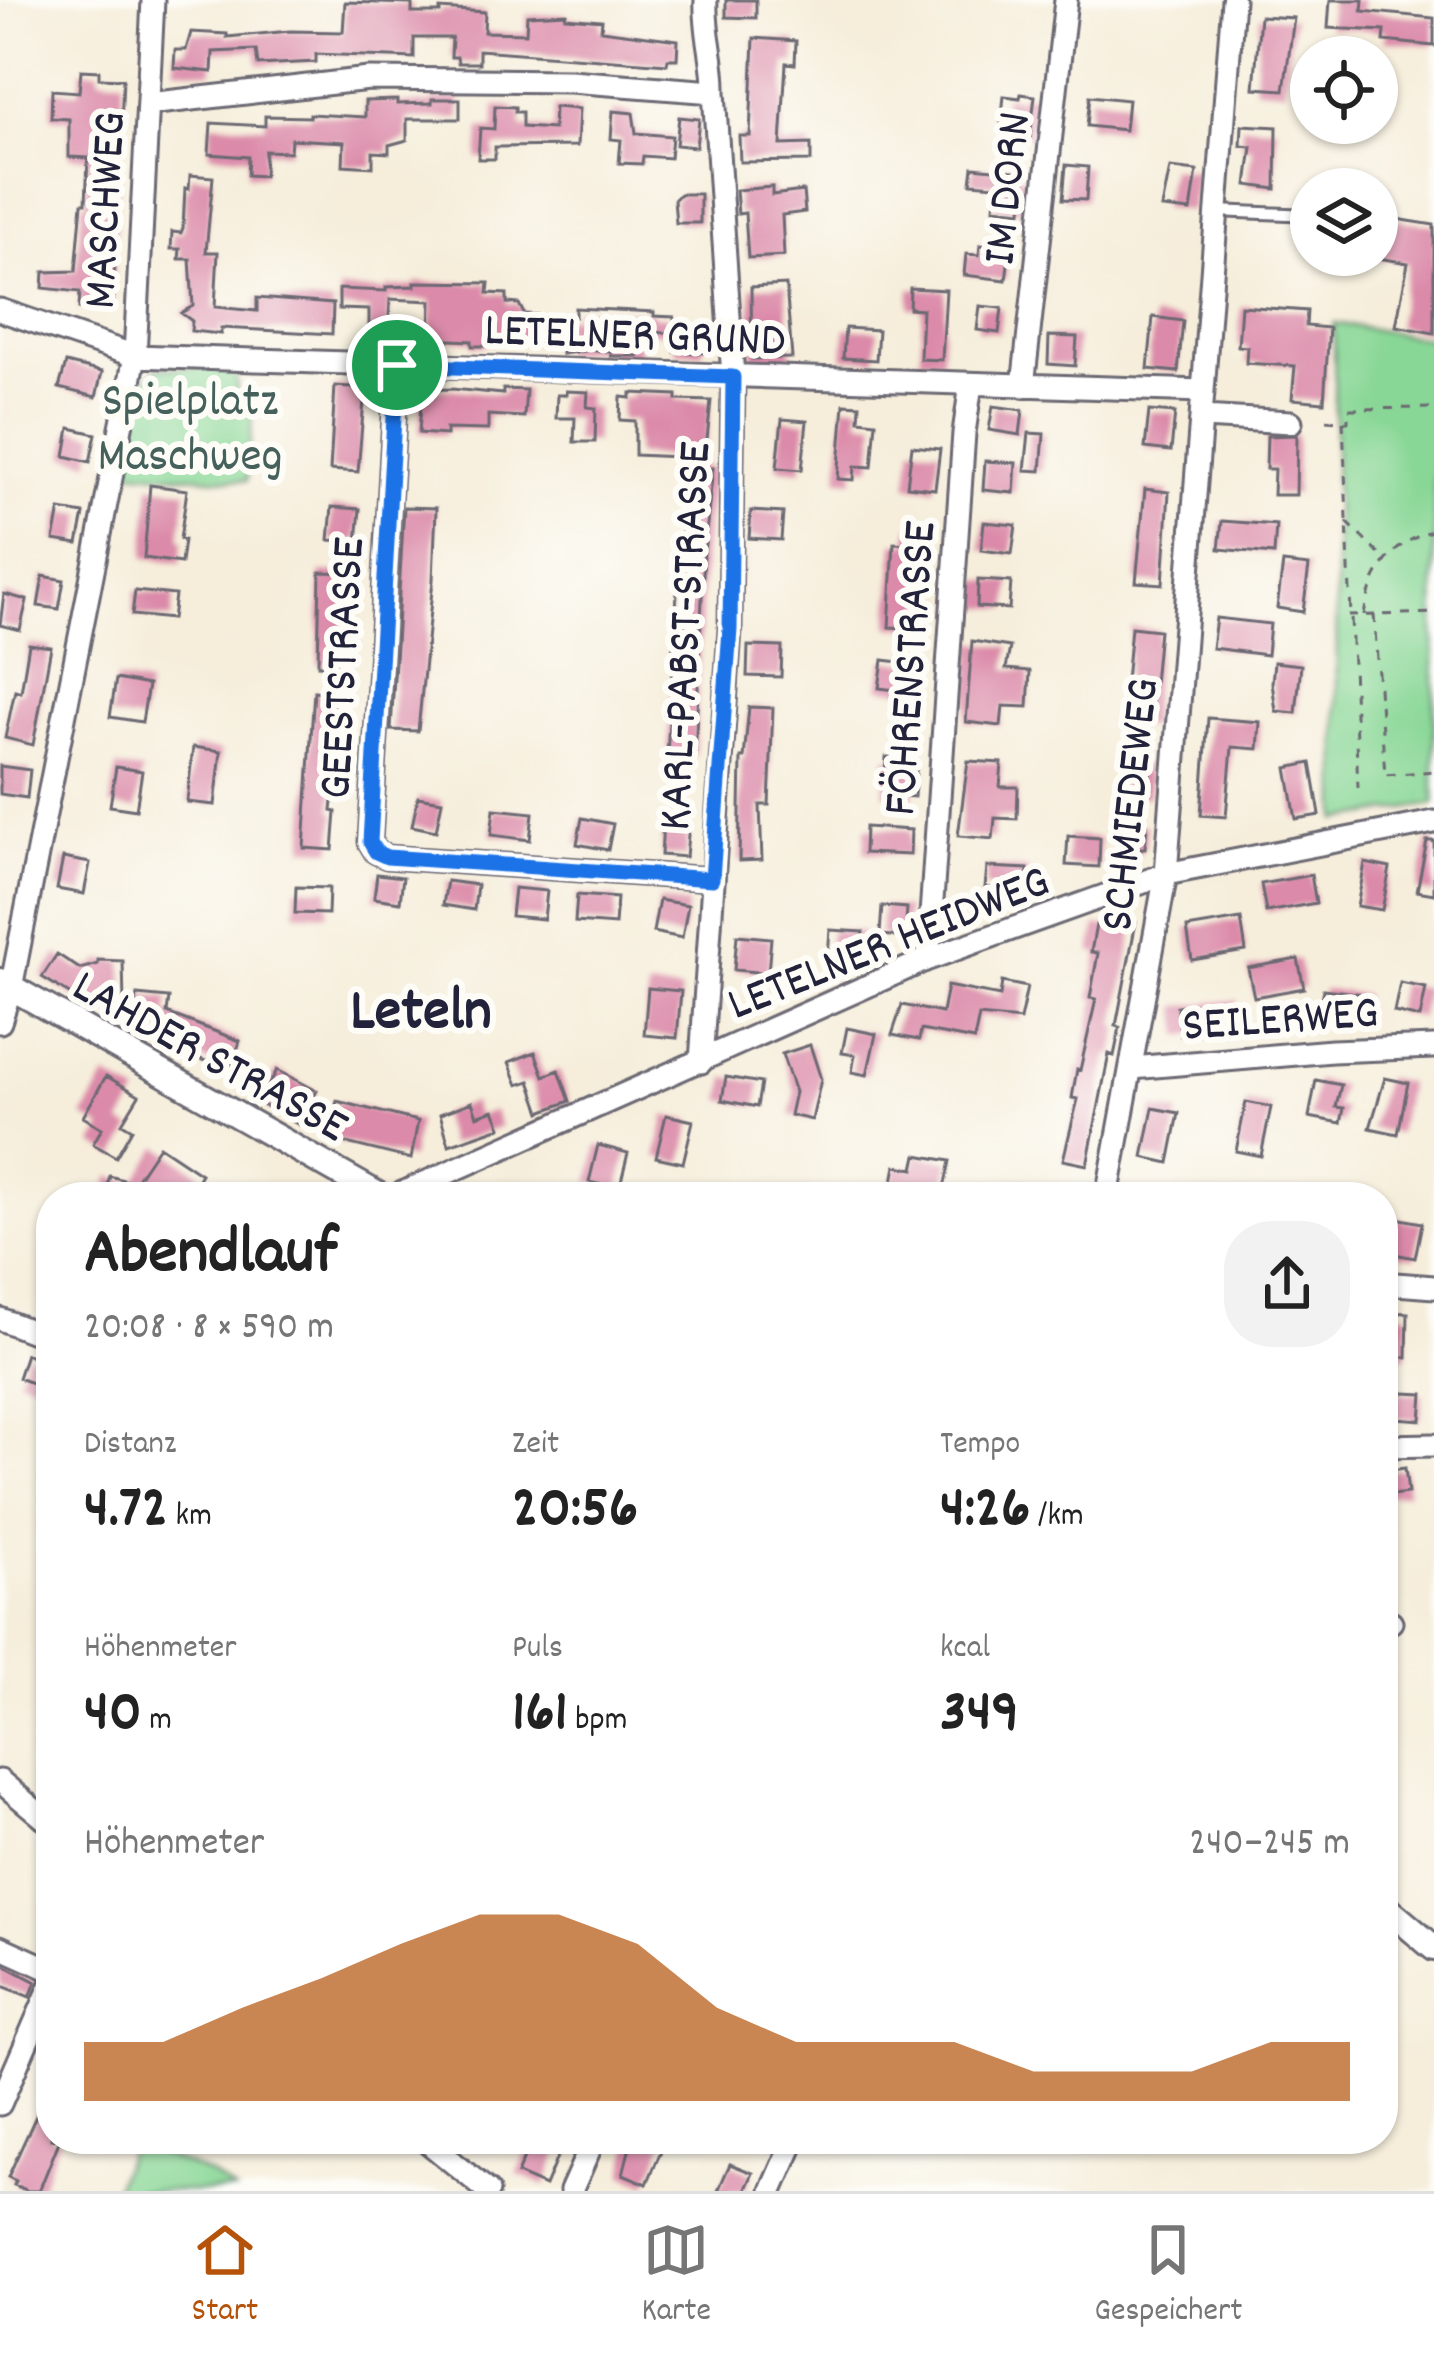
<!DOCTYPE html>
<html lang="de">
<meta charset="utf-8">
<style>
:root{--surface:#fff;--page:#f2f2f2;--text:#222;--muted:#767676;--line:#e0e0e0;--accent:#b45309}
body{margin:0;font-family:Dekko,sans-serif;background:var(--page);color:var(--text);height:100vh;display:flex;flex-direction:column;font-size:45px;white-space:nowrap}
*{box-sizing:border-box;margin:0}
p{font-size:39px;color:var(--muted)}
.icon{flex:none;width:66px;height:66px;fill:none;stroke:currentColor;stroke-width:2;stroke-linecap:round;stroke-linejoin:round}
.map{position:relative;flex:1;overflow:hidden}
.panel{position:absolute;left:36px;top:1182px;width:1362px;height:972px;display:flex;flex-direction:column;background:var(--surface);border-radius:48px;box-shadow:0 3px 9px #0004}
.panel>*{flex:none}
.fabs{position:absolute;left:1290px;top:36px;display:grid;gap:24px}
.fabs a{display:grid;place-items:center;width:108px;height:108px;border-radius:50%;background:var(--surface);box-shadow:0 3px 9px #0004;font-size:60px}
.pin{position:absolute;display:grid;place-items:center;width:102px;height:102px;color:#fff;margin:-51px;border:6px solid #fff;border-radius:50%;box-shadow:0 3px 12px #0007}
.round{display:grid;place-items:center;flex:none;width:126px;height:126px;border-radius:48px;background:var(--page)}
.head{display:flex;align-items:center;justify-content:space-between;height:204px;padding:0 48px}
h1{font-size:66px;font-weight:700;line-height:90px}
.stats{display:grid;grid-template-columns:repeat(3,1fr);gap:18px;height:204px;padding:12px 48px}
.stats div{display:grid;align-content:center}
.stats b{font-size:60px;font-weight:700}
.stats small{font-size:33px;font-weight:400}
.stats p{font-size:33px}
.chart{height:336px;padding:24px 48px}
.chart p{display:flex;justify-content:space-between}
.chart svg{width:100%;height:216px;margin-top:12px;fill:var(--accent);opacity:.7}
.tab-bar{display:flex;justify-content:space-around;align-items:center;height:168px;border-top:3px solid var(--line);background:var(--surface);font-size:33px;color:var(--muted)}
.tab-bar a{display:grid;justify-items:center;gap:6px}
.tab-bar .selected{color:var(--accent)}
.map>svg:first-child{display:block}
.green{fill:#89d796;stroke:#567c68;stroke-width:3}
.building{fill:#db8aa9}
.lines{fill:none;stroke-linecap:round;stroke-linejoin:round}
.service-casing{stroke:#6c6973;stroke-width:16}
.minor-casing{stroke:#6c6973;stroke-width:27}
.tertiary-casing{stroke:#6c6973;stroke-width:30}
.path{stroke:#6c6973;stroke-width:3;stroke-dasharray:9 9;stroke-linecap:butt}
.service{stroke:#fff;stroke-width:10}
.minor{stroke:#fff;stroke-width:21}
.tertiary{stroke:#fff;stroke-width:24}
.route-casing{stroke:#fff;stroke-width:24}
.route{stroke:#1a73e8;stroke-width:15}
.labels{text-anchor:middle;stroke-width:12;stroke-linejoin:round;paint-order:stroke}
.street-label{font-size:48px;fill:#22223b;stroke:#fdfcf7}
.park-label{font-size:48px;fill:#46615b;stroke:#fdfcf7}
.district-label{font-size:60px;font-weight:bold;fill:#22223b;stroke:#fdfcf7}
</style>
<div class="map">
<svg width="1434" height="2191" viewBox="0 0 1434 2191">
<rect width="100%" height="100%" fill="#fdfcf7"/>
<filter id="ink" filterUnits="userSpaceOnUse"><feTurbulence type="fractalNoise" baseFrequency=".00833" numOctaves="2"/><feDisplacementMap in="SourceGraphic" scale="24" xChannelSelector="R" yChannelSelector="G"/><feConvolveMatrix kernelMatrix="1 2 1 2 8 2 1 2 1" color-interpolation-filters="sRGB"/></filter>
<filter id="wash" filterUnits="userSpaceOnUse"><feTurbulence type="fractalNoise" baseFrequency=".004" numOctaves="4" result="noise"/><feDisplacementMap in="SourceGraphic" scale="48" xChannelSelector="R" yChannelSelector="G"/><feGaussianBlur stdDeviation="2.7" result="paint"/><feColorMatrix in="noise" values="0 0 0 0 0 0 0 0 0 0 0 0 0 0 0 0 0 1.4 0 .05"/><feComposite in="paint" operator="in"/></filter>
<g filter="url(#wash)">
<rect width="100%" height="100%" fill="#f6eedb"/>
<path class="green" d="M1334,323l100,16v465l-96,16z
M157,368h79l1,28 17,-1 -7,86 -121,-10 18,-91z
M132,2142l80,33 22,16h-121z"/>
<g id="blocks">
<path class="building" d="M726,0h30v18l-30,-1z
M1330,0h33l-1,11 72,7v28l-50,-5 1,-10 -57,-3z
M345,2l67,2v9h28v-4l45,3 -1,20 42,1 1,-18 39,-2 -1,4 37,3 -1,10 77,10 -1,19h-9l-1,5 -188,-14v13h-21l-1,-6h-6l1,-19h-38v20l-98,-4v8l-58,3 -2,-15 -43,2 -1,20 -38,-4 1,-18h11l5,-18 36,2v3l63,-6 53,1z
M1260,16l34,2 -10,72 -30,-2z
M754,38l42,3 -1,23 -9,-1 -5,82 30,-1v17l-71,1 -1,-26h11z
M81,70l18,1v7l24,1 -10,231 -34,-2 1,-16 -37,-4 1,-16 32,-1 6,-68h4l2,-45 -19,-1v-38l-18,-1 1,-28 27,2z
M1021,94l14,2 -5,41 -30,-4 4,-37 16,2z
M1090,96l38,4 -3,30 -38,-4z
M432,99h28v20h-53v21l-18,5v8l-16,-1v15l-30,-2 1,-23 -53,-3 -1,13 -25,-1 -1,25 -17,-1 1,-18 -39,-3 2,-31 54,3v-10l45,1v-3l55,3v-16l32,-1v4l35,-1z
M495,106l20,1v5h7v15l31,2 1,-22 25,2 -2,37 -82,1v12h-17l2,-31 14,1z
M613,111l20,2 3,20 36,3 -2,22 -27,-2 -1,8 -23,-1 2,-23 -10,-1z
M679,117l20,2 -3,28 -20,-2z
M1242,125l35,2 -1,62 -29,-4 5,-38 -11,-1z
M1066,165l22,2 -2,33 -23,-1z
M973,167l41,4v4l11,2 -3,34 -28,-3 2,-23 -25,-2z
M1170,168l27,3 -6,40 -29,-3z
M190,175l23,2 -7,75h12l-3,55 42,4v-13l76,6 -1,30 -111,-6v6l-30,-3 1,-10 -11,-8 12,-7 -3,-47h-11l1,-10h-9l1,-17 9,1 2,-5 2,-40 4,1z
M772,187v8l31,-4 2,21 -23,3 2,41 -36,2 -3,-45 -7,1 -2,-24z
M680,194h20v29h-24l-2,-23z
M1384,217l50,8v108l-38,-7 12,-63 -30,-5z
M980,245l30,3 -4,32 -42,-5 2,-21 13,1z
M415,282l74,1 -1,10 19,1v9l12,1 5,10 51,3v-9l79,4v4l20,1v16l-34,-1 -1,24h-28v-5l-20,-1 -29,4v-5l-13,-1 1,-5 -63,-2 -1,5h-14v-5l-42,-2 1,-38 -41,-2 -2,38h-19v-27l-30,-1v-20l47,2v-4l29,-1z
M786,285l6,73 -40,1 -1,-72z
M910,288l36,2 -4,70 -22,-1 2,-50 -13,-1z
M980,306l22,2 -3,25 -22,-3z
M1241,306l66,5 -1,15 23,2 -5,74 -32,-3 3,-33 -49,-3 1,-16 -9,-1z
M1153,317l30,4 -5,51 -30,-3z
M845,328l33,2 -2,30 -33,-2z
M676,332l28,1 -1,20 -28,-1z
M1049,336l28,1 -2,29 -27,-2z
M66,363l36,9 -6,25 -37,-9z
M335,386l30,2 -7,84 -28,-2z
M452,389l51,5v-5l23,1 -2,27 -36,-2v15l-42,-1v6l-27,-2 3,-43z
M566,391l22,1 -1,15 9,1 -1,34h-21l1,-24h-19l1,-23h9z
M631,393l46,2v5l34,1 -7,67h9l-9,85 -9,204 -28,-2 17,-276h-6l1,-22 -44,-2v-34l-15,-1 1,-23 10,1z
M844,404l16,1 -1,15 17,2 -4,45 -17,-1 -1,14 -16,-1z
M993,406l30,4 -3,25 -31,-5z
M1149,411l26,2 -4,38 -26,-3z
M782,419l25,2 -5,49 -25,-2z
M70,428l26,6 -6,28 -25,-6z
M1029,433l15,1 -3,37 -16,-1z
M1297,435l-1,60h-23l1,-26h-8l1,-33z
M912,446l28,3 -5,40 -28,-3z
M985,461l31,2 -2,30 -31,-3z
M150,485l37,5 -7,49 4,1 -3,23 -37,-5z
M1145,489l24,3 -6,92 -27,-2z
M332,507l28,2 -3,33 -28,-2z
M404,507l32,1 -3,72 -15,151 -27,-1z
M60,510l24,4 -6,30 -24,-4z
M751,511l32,2 -2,27 -32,-2z
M1222,521l54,4 -2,29 -55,-5z
M984,522l32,3 -4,29 -31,-4z
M909,527l21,1 -8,101 -33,-2 5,-84 13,1z
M1283,563l26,3 -6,46 -26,-4z
M320,572l31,1 -8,93 -25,-1z
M43,576l21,4 -5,29 -21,-3z
M978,580l33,2 -2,27 -32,-2z
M135,591l40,4 -3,24 -40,-4z
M4,594l23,6 -7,30 -20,-5z
M1216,618l54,6 -3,31 -55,-7z
M1131,627l28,3 -9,97 -28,-2z
M972,641l38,6 -4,22 24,2 -2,36 -25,-1 -2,20 -35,-4z
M29,644l22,3 -18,98 -28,-7 10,-48 6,2z
M748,646l34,1 -1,30 -34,-1z
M883,660l42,5 -4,28 -42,-5z
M1274,662l27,3 -5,48 -20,-2 -4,-28z
M116,679l32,6 -6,37 -32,-5z
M314,691l30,4 -12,116 4,1 -3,38 -29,-2z
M749,707l24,1 -4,97h-9l2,55 -23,1 2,-103h3z
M1208,718l52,4 -2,27 -26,-2 -6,70 -25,-2z
M193,747l28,4 -6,54 -28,-3z
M886,757l31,2 -3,38 -30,-2z
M968,761l34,2 -2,24h18l-1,32 -22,-1 -2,21 -35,-3z
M1311,763l9,52 -24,4 -9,-51z
M1124,764l22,1 -1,8 5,1 -1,23 -27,-2z
M0,766l30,4 -3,28 -27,-4z
M116,767l26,4 -6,39 -26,-4z
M418,797l24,4 -6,30 -24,-5z
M494,809l39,4 -3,27 -39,-5z
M582,818l31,6 -5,26 -31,-6z
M663,822l26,2 -3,33 -25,-2z
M1120,823l27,2 -2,23h-4l-1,8 -22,-2z
M865,827l46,3 -1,25 -46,-2z
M1068,836l32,2 -1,29 -33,-2z
M1427,841h7v53l-17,-3z
M63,858l27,5 -6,31 -27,-5z
M1365,863l25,5 -8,42 -25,-4z
M987,867l41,2 -2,26 -41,-8z
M377,874l26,3 -3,25 -26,-4z
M1311,875l5,28 -50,9 -5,-28z
M447,881l30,4 -3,25 -31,-5z
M296,887l33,1 -1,26 -33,-1z
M514,888l33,3 -3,28 -33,-3z
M577,895l40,3 -2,27 -40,-3z
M659,900l29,5 -6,33 -29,-6z
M882,906l25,2 -2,29 -25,-2z
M1111,917l25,5 -20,104 4,1 -6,29 -5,-2 -22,111 -24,-5 15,-61 -6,-1 5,-29 3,1 16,-71 -6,-1 8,-45 -7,-1 5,-27 14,2z
M1241,919l5,32 -54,9 -5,-32z
M830,930l33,2 -2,20h-4l-1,5 -28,-2z
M737,935l34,3 -3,35 -34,-3z
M57,954l23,15 18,-5v-4l25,1 1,44 -40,-2 -42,-26z
M1298,959l6,29 -50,9 -6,-29z
M1002,982l25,5 -7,33 -41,-4 -5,24 -53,-10 -2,10 -27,-5 10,-30 40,8 5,-27 53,10z
M1400,983l26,5 -6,30 -26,-6z
M648,988l33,3 -4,47 -33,-3z
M1323,989l42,5 -6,30 -42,-6z
M137,995l32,3 -2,15 73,28 -9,29 -61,-22 6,-21 -42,-3z
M1237,1000l3,29 -59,7 -4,-30z
M847,1028l29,6 -9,41 -15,-3 3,-17 -13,-2z
M810,1045l11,34 -9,41 -22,-5 5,-23 -13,-38z
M535,1052l9,24 15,-6 11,31 -29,11 -11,-31 -12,4 -9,-23z
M277,1070l40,21 -18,34 -40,-22z
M106,1076l33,19 -17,28 10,6 -16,28 -23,-13 9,-16 -19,-11z
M726,1077l35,6 -4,24 -35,-7z
M1385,1078l23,5 -10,51 -28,-6z
M1316,1080l25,5 -5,22 8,1 -3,15 -32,-6z
M337,1101l81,20 -7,38 -85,-21z
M472,1102l5,14 17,-6 7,17 -52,18 -9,-31z
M1246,1102l25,5 -10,49 -25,-5z
M1153,1108l26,5 -10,50 -26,-6z
M666,1115l27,6 -10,42 -27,-6z
M598,1145l30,8 -9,36 -30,-7z
M159,1146l42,28 -14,23h-83l6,-21 24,7z
M917,1155l33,6 -6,27 -13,-3 -2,12h-39l6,-31 18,3z
M1391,1217l31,6 -7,35 -31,-6z
M1383,1312l25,1 -1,44 -24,-1z
M26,1354l22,7 -8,25 -22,-8z
M1383,1392l40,2 -2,26 -38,-3z
M1405,1468l3,25 -25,3v-25z
M0,1963l36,19 -6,15 -30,-12z
M51,2083v56h9l-21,52h-11l-14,-6 2,-4 -8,-4z
M532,2139h17l13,6 -17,41 -28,-12z
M632,2139h34l-19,45 -24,-10z
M730,2164l23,9 -8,18h-27z"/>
</g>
</g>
<g filter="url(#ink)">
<use href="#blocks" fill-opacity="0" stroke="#6c6973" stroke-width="3"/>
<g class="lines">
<g class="service-casing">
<path id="service" d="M1217,211l94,4"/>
</g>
<g class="minor-casing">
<path id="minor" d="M148,104l221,-25 201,2 144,11
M0,310l135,46 1068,35
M397,365l-27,477 6,10 11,5 325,22
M1023,386l43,-386
M1203,417l88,5
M928,959l36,-526 7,-49
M0,1022l11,-34 124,-632 18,-356
M701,1062l29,-433 3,-252 -19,-285c1,-32 -10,-60 -8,-92
M1132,1068l200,-17 102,-4
M393,1197l535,-238 238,-85 268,-52
M1107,1197l59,-323 67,-874
M1383,1283l51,4
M0,1319l51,20
M1383,1446l51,-1
M1383,1625l8,-3
M0,1781l51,43
M0,1947l51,23
M0,2104l51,-118
M424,2139l64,52
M571,2191l23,-52
M772,2191l23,-52"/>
</g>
<g class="tertiary-casing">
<path id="tertiary" d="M0,981l382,216
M1383,1905l51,43"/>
</g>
<path class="path" d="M1326,420l22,2v-13l86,-1
M1343,421l15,367
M1347,522l36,36
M1364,615c8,-43 26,-71 70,-85
M1374,615l11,160 49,-4
M1348,616l86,-3"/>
<use href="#service" class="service"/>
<use href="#minor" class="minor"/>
<use href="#tertiary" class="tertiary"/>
</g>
</g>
<g class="lines" filter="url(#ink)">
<g class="route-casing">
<path id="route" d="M397,365l336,12 -3,252 -18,250 -325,-22 -11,-5 -6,-10z"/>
</g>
<use href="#route" class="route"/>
</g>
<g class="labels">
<g class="street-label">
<text transform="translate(1003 188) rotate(-84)" y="17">IM DORN</text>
<text transform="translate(101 210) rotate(-87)" y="17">MASCHWEG</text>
<text transform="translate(635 331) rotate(2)" y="17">LETELNER GRUND</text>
<text transform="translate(681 636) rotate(-87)" y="17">KARL-PABST-STRASSE</text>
<text transform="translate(338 668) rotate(-87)" y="17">GEESTSTRASSE</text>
<text transform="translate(906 668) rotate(-86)" y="17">FÖHRENSTRASSE</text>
<text transform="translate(1126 804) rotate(-84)" y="17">SCHMIEDEWEG</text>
<text transform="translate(887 939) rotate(-22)" y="17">LETELNER HEIDWEG</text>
<text transform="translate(1280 1015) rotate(-4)" y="17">SEILERWEG</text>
<text transform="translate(212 1053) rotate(29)" y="17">LAHDER STRASSE</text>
</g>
<g class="park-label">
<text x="190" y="414">Spielplatz<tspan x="190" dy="55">Maschweg</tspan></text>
</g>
<g class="district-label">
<text x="421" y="1027">Leteln</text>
</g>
</g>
</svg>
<div class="fabs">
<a><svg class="icon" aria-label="locate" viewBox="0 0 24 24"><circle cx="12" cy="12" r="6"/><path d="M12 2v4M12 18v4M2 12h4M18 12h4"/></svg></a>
<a><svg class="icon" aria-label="layers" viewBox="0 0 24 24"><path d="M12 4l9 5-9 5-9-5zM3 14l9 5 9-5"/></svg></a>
</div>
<div class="pin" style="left:397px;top:365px;background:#1e9e55"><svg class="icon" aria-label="arrive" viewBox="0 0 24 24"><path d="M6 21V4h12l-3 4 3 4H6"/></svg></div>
<section class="panel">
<div class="head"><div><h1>Abendlauf</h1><p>20:08 · 8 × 590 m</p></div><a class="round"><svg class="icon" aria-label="share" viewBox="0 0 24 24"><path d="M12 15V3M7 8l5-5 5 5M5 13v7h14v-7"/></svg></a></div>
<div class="stats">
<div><p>Distanz</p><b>4.72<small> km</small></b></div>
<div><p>Zeit</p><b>20:56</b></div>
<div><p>Tempo</p><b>4:26<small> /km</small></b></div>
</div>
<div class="stats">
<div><p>Höhenmeter</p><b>40<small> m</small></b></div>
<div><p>Puls</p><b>161<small> bpm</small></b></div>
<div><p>kcal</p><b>349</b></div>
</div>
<div class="chart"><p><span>Höhenmeter</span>240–245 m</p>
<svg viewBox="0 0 160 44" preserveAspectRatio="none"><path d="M0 44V32L10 32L20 25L30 19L40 12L50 6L60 6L70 12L80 25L90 32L100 32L110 32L120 38L130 38L140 38L150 32L160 32V44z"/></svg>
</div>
</section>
</div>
<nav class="tab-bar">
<a class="selected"><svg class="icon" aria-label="home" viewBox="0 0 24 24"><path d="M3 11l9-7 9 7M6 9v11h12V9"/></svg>Start</a>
<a><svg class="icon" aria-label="map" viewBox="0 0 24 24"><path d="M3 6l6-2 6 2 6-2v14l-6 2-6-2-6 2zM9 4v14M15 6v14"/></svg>Karte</a>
<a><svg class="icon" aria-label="saved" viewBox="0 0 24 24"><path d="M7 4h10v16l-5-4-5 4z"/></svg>Gespeichert</a>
</nav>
